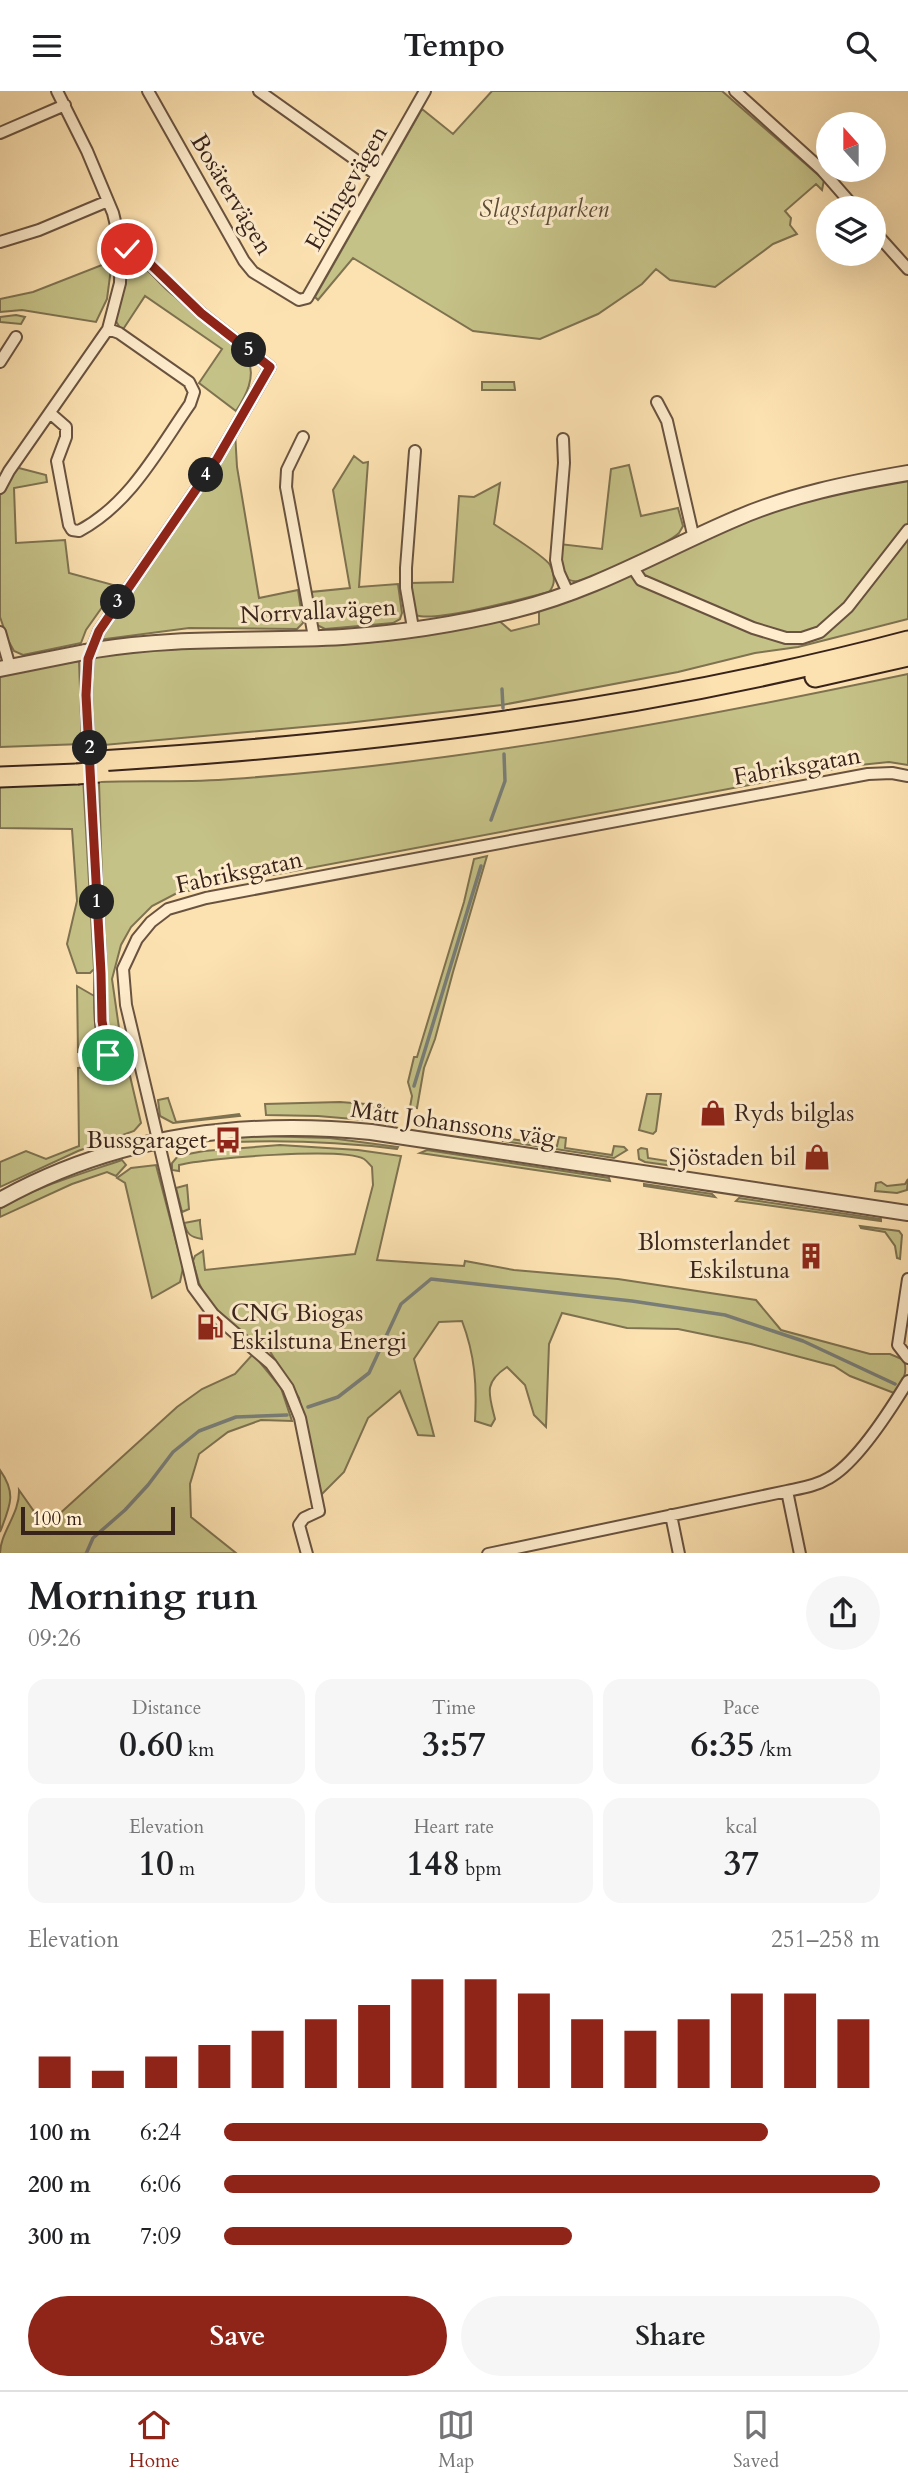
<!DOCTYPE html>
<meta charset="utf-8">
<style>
:root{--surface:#fff;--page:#f6f6f6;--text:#202124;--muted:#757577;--line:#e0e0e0;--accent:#8f2418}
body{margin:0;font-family:Cardo,serif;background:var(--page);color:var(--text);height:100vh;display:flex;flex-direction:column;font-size:26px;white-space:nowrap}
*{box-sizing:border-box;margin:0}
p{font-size:23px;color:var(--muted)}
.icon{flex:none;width:38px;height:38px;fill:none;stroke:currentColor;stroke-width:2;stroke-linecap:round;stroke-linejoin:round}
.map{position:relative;height:1462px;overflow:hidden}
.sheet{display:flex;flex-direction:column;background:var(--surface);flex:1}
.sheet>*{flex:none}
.needle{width:46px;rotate:339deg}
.tools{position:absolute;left:816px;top:21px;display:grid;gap:14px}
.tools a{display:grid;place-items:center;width:70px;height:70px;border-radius:50%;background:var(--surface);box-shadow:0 7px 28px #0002;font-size:35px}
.scale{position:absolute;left:21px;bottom:18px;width:154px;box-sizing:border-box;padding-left:7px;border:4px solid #38231b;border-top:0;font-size:19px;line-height:24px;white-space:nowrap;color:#38231b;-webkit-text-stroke:5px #feeccc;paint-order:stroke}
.pin{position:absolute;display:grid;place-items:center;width:60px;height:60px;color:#fff;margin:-30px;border:4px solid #fff;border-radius:50%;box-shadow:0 2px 7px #0007}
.km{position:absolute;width:35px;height:35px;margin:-18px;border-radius:50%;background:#222;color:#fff;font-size:19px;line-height:35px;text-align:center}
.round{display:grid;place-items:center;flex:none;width:74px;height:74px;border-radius:37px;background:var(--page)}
.headline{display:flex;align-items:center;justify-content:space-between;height:119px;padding:0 28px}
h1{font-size:38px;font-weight:600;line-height:52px}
.stats{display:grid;grid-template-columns:repeat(3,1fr);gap:10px;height:119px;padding:7px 28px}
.stats div{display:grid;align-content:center;border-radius:18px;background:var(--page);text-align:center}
.stats b{font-size:35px;font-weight:600}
.stats small{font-size:19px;font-weight:400}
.stats p{font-size:19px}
.chart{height:196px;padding:14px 28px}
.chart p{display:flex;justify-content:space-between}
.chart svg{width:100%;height:126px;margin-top:7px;stroke:var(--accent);stroke-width:6}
.action{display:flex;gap:14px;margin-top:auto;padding:14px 28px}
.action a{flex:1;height:80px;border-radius:42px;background:var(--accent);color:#fff;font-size:28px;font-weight:600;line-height:80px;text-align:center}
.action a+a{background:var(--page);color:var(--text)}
ul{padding:0 28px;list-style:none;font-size:23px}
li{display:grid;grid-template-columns:112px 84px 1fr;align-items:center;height:52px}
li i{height:18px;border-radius:9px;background:var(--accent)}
header{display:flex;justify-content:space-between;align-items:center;height:91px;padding:0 28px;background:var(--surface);font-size:32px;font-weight:600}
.tab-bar{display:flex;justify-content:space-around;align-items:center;height:98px;border-top:2px solid var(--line);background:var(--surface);font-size:19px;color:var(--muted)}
.tab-bar a{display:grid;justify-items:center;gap:4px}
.tab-bar .selected{color:var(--accent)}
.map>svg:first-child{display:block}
.green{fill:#c5c287;stroke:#7e7251;stroke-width:2}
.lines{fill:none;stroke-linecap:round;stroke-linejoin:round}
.stream{stroke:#797e79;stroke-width:3.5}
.minor-casing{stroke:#695340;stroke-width:14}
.tertiary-casing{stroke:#695340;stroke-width:18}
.trunk-casing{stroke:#38231b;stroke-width:23}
.minor{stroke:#feeccc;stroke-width:10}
.tertiary{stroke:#feeccc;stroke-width:14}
.trunk{stroke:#fde2b1;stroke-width:19}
.tertiary-bridge-casing{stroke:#695340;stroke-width:18;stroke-linecap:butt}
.trunk-bridge-casing{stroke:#38231b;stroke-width:23;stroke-linecap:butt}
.tertiary-bridge{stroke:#feeccc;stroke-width:14}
.trunk-bridge{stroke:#fde2b1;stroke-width:19}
.route-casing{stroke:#fff;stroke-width:14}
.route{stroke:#8f2418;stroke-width:9}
.labels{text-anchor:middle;stroke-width:6;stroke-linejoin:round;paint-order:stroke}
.street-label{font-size:24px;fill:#38231b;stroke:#feeccc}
.park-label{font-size:24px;font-style:italic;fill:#5b4b36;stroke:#feeccc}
.poi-label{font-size:24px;fill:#38231b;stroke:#feeccc;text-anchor:end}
</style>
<header><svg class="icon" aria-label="menu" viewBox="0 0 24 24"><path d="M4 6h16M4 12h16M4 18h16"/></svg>Tempo<svg class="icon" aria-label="search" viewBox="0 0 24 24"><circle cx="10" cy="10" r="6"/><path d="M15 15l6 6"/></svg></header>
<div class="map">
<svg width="908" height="1463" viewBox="0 0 908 1463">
<rect width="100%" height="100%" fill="#fde2b1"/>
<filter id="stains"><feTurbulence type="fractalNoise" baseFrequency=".00286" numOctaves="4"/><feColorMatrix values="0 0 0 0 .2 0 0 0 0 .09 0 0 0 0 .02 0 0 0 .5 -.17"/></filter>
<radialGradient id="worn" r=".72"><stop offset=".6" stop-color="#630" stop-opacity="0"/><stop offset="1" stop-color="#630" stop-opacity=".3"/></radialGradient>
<path class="green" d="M492,0h230l102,89 -2,10 -6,-6 -31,27 6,7 -1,7 7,9 -24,10 -58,43 -45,-7 -14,-11 -14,15 -44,30 -58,25 -67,-8 -120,-73 -35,42 -3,-3 107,-188 31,25z
M130,165c13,3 29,31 46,41 15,14 66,49 72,62 8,18 -2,37 -12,52l-37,-28 23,-34 -77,-53 -23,35 -8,-13 10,-58z
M112,170l-5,38 -11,23 -74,-12 -22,2v-13l33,-7z
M16,224l9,2 -4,7 -21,-2v-5z
M482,291h32l1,8h-33z
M235,341l2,35 22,131 39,-8 5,33 -6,6 -108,-1 -91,12z
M354,365l9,7 5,-1 -9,125 39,-3 4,29 -2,6 -7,4 -68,6 -10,-5 -4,-32 39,-4 -17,-98z
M629,374l12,51 37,-8 5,18 -4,7c-11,11 -84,44 -101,48 -5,1 -6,0 -11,-2l-8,-20 1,-15 42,5 9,-80z
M15,376l31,8 1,7 -33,6 2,55 49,-3 4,33 48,13 -31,44 -5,13 -58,12 -9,-4 -6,-11 -8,-23v-122z
M908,387v141l-110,28 -43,6 -77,19 -176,33 -155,18 -254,23 -3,-65 2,-25 46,-8 359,-29 14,12 28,-7v-16l218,-92 54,-19z
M500,392l-6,41c11,8 51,32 56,41 5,10 6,19 -1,27 -24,6 -114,31 -133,23l-6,-32 43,-1 6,-86 15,1z
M79,570l3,83 -82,3v-73z
M908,583v91l-19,-3 -39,4 -673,127 -25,13 -21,21 -10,18 -9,34 9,63 -8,9 -6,-12 -8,-257c44,-2 89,1 133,-3 228,-16 453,-58 676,-105z
M83,686l11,192 -4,4h-13l-10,-29 10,-43 -5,-72 -72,-1v-46z
M487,765l-34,116 -18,67 -11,29 -7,40 -7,-1 2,-11 -4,-14 6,-25h3l47,-155 10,-43z
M77,895l19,11 3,57 -21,-2z
M105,975l16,5 9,5 11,47 -7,8 -56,20 -78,36v-25l26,-11 20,8 33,-13 -1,-78z
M647,1003h14l-5,37 -3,3 -14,-4z
M168,1007l8,24 63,-8 1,2 -67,7 -13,-7 -2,-16z
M340,1011l39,3 11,7 -2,10 -70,-6 -52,-1 -1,-11z
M259,1045l71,2 68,9 -1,2c-56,-7 -109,-9 -165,-7v-4z
M559,1046l7,1 -1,10 47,7 2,-9 10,1 3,3 -13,8 -111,-17 1,-3 53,8z
M280,1054l78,5 43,6 -24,104 87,6 1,-5 49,9 104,9 138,21 25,30 89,24h20l14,6c4,14 -1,21 -10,33l-44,-17 -16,-10 -83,-22 -73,-15 -51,-1 -65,-15 -13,31 -3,83 -12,-12 -9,-30 -18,-18c-24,16 -18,27 -12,52l-4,7 -16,-5c2,-36 0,-66 -13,-100l-23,1 -25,37 20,77 -16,-1 -18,-44 -32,27 -24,54 -24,24 -21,-98 -30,-48 -4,1c-22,-19 -55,-40 -66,-68 -2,-7 -4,-14 -6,-22l2,-5 8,-5 2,19 150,-16 18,-69 -1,-18c-3,-3 -5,-6 -8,-8 -21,-12 -159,-1 -185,6v6l-7,-1v-7l6,-7 26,-5z
M641,1057l6,1 1,9 26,4v4l-29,-4 -6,-3 -1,-9z
M427,1059l182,28 1,3 -190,-28z
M122,1069l4,5 -10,11 -9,-4 -35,12 -72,33v-8c37,-23 81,-35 122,-49z
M156,1074l27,103 -3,14 -28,16 -27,-115 -8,-5 14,-10z
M908,1088l-1,11 -10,3 -22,-2 1,-8 5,-1 6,4 18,-2z
M644,1093l68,10 3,3 -71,-11z
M187,1094l2,24 -7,3 -6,-24z
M739,1107l142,21v2l-145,-20z
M200,1129v3l2,16c-12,-2 -15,-5 -18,-16z
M860,1135l39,5 3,4 -2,24 -3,-1 -2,-12 -10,-14 -24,-4z
M253,1263l28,34 11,33 -31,-1 -33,12 -29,22 -9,30 1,33 45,36 -236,1c0,-22 20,-40 19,-64l26,37 132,-120 25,-18 33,-15z
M0,1379c17,24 10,36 0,62z"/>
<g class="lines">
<path class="stream" d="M502,598l1,19
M491,729l14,-39 -1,-27
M414,995l67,-220
M308,1316l30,-10 31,-24 32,-69 30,-25 201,22 93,14 78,26 92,43
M86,1463l7,-16 32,-28 23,-25 25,-33 26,-21 37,-14 51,-2"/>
<g class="minor-casing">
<path id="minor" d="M148,0l96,170 9,11 46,28 8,-2 4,-7 114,-200
M259,0l118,84
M735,0l86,78 34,39
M0,42l65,-28
M873,139l35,39
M0,151l39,-12 69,-29
M121,155l22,12 58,55 69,54 -53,92 -118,172 -11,28 -2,36c4,86 10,173 14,259 2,30 -5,80 11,106l11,3 16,-4
M0,271l16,-25
M657,311l10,19 27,118
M50,322l16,14v10l-9,24 12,64 3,5 7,1c51,-27 79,-81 111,-127l4,-12 -5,-10 -70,-49 -11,-4
M303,346l-16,33 -1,17 28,150
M563,348l1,24 -8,97 3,13 10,22
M0,397l9,-17 99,-142 12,-46 1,-37 -8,-33 -26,-62 -30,-60
M633,477l8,12 112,48 33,10h16l18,-6 28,-25 60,-77
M413,537l-7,-40v-20l9,-117
M0,541l10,35
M908,1188l-10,66 10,13
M787,1400l13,63
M671,1424l8,39
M307,1463l-8,-29 5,-7 15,-7 -19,-93 -12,-30 -17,-24 -58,-50 -20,-27 -67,-282 -3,-36 14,-30 14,-17 17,-13 38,-11 662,-124 24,-1 16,3
M488,1463l299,-63c14,-3 29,-5 42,-13 28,-15 62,-69 79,-97"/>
</g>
<g class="tertiary-casing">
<path id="tertiary" d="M95,559c82,-14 164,-8 248,-13 57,-4 116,-13 172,-27 81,-20 145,-59 220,-91 55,-24 114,-36 173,-46
M0,578l85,-17
M0,1109c115,-64 242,-81 371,-68l537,81"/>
</g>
<g class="trunk-casing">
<path id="trunk" d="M815,586l93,-21
M99,670c272,-17 545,-50 809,-120
M0,686l77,-3"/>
</g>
<use href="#minor" class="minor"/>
<use href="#tertiary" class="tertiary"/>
<use href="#trunk" class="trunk"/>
<g class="tertiary-bridge-casing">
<path id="tertiary-bridge" d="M85,561l10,-2"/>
</g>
<g class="trunk-bridge-casing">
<path id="trunk-bridge" d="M77,683l22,-2"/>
</g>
<use href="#tertiary-bridge" class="tertiary-bridge"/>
<use href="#trunk-bridge" class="trunk-bridge"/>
</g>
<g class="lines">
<g class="route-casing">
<path id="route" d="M108,964l-6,-34 -1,-48 -15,-278 2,-36 11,-28 118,-172 53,-92 -69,-54 -58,-56 -16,-8"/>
</g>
<use href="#route" class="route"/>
</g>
<defs>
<g id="shop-bare" transform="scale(2.1)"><path d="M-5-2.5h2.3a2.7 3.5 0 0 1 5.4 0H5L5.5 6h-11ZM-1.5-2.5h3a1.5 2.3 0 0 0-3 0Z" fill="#8f2418" stroke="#feeccc" stroke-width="2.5" paint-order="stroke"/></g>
<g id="bus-bare" transform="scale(2.1)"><path d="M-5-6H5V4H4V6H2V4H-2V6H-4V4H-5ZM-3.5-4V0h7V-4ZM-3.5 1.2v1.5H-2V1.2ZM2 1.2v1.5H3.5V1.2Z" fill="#8f2418" stroke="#feeccc" stroke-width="2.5" paint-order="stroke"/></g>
<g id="building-bare" transform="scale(2.1)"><path d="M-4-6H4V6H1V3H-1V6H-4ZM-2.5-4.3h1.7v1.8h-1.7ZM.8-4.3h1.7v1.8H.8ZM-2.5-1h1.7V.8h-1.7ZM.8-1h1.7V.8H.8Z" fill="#8f2418" stroke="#feeccc" stroke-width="2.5" paint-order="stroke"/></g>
<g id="fuel-bare" transform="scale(2.1)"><path d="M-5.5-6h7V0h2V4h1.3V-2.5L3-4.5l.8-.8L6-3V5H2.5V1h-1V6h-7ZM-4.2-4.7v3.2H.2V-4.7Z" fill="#8f2418" stroke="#feeccc" stroke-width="2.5" paint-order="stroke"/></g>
</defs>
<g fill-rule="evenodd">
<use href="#shop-bare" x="713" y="1022"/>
<use href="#bus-bare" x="228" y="1049"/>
<use href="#shop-bare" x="817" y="1066"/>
<use href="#building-bare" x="811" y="1165"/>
<use href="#fuel-bare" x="210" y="1236"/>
</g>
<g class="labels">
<g class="street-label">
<text transform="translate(346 97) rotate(-60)" y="8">Edlingevägen</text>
<text transform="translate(232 103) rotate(59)" y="8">Bosätervägen</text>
<text transform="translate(318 520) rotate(-3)" y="8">Norrvallavägen</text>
<text transform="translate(797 675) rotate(-10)" y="8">Fabriksgatan</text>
<text transform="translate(239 781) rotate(-12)" y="8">Fabriksgatan</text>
<text transform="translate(453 1032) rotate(8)" y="8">Mått Johanssons väg</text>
</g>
<g class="park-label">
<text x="544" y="126">Slagstaparken</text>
</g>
<g class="poi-label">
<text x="734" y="1030" text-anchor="start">Ryds bilglas</text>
<text x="207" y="1057">Bussgaraget</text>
<text x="796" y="1074">Sjöstaden bil</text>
<text x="790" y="1159">Blomsterlandet<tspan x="790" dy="28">Eskilstuna</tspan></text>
<text x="231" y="1230" text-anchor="start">CNG Biogas<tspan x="231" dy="28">Eskilstuna Energi</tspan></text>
</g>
</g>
<rect width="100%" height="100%" filter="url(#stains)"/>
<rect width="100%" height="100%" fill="url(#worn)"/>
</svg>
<div class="tools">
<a><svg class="needle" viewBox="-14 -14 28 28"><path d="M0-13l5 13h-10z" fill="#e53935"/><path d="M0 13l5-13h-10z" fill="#757577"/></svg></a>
<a><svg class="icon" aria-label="layers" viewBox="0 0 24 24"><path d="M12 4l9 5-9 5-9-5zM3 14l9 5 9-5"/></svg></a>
</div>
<div class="scale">100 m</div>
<div class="pin" style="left:108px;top:964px;background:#1e9e55"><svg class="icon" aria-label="arrive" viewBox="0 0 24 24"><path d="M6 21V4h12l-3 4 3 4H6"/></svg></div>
<div class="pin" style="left:127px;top:158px;background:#d93025"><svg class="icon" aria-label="check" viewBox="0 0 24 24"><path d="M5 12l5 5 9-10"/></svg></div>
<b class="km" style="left:97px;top:811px">1</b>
<b class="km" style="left:90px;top:657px">2</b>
<b class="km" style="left:118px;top:511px">3</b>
<b class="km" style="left:206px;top:384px">4</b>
<b class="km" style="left:249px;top:259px">5</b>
</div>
<section class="sheet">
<div class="headline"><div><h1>Morning run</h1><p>09:26</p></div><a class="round"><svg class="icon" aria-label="share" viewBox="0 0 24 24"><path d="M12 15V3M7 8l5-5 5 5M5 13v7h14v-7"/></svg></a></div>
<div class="stats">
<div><p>Distance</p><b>0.60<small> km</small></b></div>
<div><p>Time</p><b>3:57</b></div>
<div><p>Pace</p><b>6:35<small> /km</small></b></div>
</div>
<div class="stats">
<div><p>Elevation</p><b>10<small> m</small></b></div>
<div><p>Heart rate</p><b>148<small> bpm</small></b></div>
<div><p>kcal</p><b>37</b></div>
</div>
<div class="chart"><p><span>Elevation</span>251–258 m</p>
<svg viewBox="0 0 160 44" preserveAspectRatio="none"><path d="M5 44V33M15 44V38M25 44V33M35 44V29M45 44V24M55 44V20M65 44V15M75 44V6M85 44V6M95 44V11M105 44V20M115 44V24M125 44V20M135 44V11M145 44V11M155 44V20"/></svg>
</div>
<ul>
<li><b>100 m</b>6:24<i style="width:83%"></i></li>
<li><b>200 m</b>6:06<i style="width:100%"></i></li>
<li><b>300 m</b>7:09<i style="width:53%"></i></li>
</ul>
<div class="action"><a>Save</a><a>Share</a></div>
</section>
<nav class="tab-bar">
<a class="selected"><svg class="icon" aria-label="home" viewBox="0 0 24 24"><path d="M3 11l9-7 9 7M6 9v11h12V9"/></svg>Home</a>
<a><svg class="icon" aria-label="map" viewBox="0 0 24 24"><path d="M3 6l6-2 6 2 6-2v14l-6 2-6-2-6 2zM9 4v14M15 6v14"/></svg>Map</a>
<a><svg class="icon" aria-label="saved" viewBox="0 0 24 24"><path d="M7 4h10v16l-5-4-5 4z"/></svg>Saved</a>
</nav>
